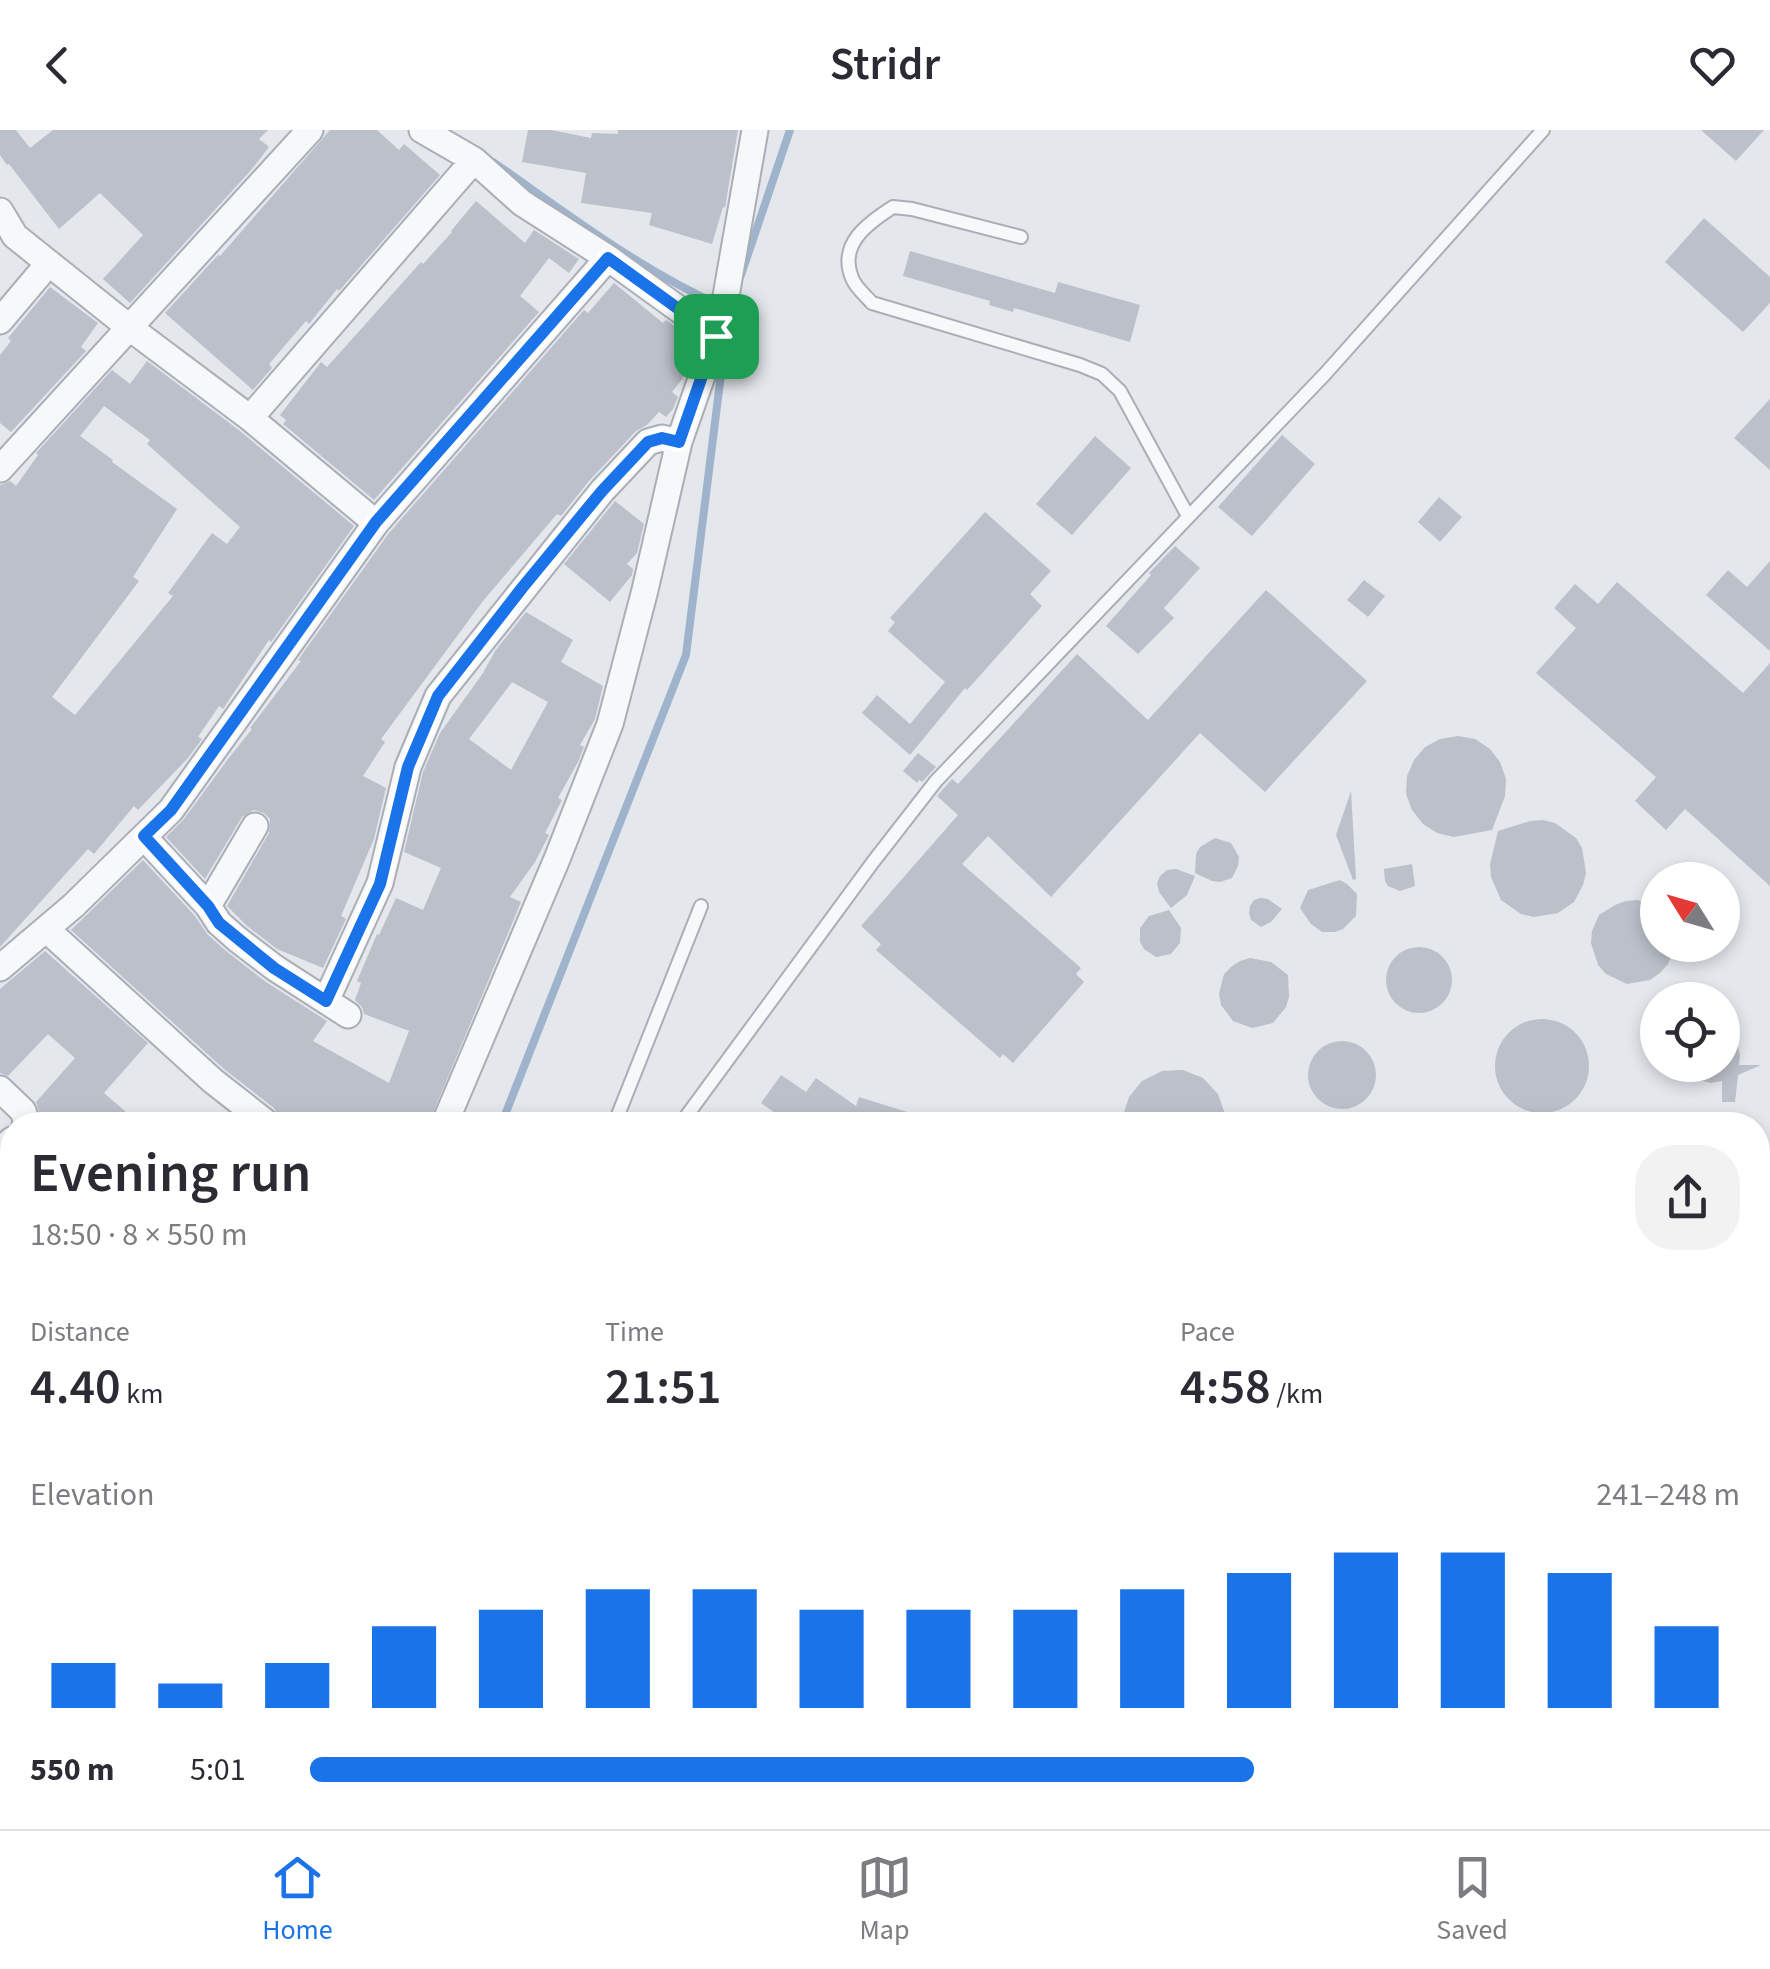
<!DOCTYPE html>
<meta charset="utf-8">
<style>
:root{--surface:#fff;--page:#f2f2f3;--text:#2b2b33;--muted:#7c7c81;--line:#e1e1e2;--accent:#1a73e8}
body{margin:0;font-family:"Source Sans 3",sans-serif;background:var(--page);color:var(--text);height:100vh;display:flex;flex-direction:column;font-size:38px;white-space:nowrap}
*{box-sizing:border-box;margin:0}
p{font-size:32px;color:var(--muted)}
.icon{flex:none;width:55px;height:55px;fill:none;stroke:currentColor;stroke-width:2;stroke-linecap:round;stroke-linejoin:round}
.map{position:relative;flex:1;overflow:hidden}
.details{position:absolute;left:0px;top:982px;width:1770px;height:718px;display:flex;flex-direction:column;background:var(--surface);border-radius:40px 40px 0 0;box-shadow:0 5px 15px #0003}
.details>*{flex:none}
.needle{width:65px;rotate:307deg}
.buttons{position:absolute;left:1640px;top:732px;display:grid;gap:20px}
.buttons a{display:grid;place-items:center;width:100px;height:100px;border-radius:50%;background:var(--surface);box-shadow:0 5px 15px #0003;font-size:50px}
.pin{position:absolute;display:grid;place-items:center;width:85px;height:85px;color:#fff;margin:-42px;border-radius:20px;box-shadow:0 5px 15px #0006}
.round{display:grid;place-items:center;flex:none;width:105px;height:105px;border-radius:40px;background:var(--page)}
.headline{display:flex;align-items:center;justify-content:space-between;height:170px;padding:0 30px}
h1{font-size:55px;font-weight:600;line-height:75px}
.metrics{display:grid;grid-template-columns:repeat(3,1fr);gap:15px;height:170px;padding:10px 30px}
.metrics div{display:grid;align-content:center}
.metrics b{font-size:50px;font-weight:600}
.metrics small{font-size:28px;font-weight:400}
.metrics p{font-size:28px}
.chart{height:280px;padding:20px 30px}
.chart p{display:flex;justify-content:space-between}
.chart svg{width:100%;height:180px;margin-top:10px;stroke:var(--accent);stroke-width:6}
ul{padding:0 30px;list-style:none;font-size:32px}
li{display:grid;grid-template-columns:160px 120px 1fr;align-items:center;height:75px}
li i{height:25px;border-radius:12px;background:var(--accent)}
header{display:flex;justify-content:space-between;align-items:center;height:130px;padding:0 30px;background:var(--surface);font-size:45px;font-weight:600}
.menu{display:flex;justify-content:space-around;align-items:center;height:140px;border-top:2px solid var(--line);background:var(--surface);font-size:28px;color:var(--muted)}
.menu a{display:grid;justify-items:center;gap:5px}
.menu .active{color:var(--accent)}
.map>svg:first-child{display:block}
.green{fill:#c9d6c5}
.lines{fill:none;stroke-linecap:round;stroke-linejoin:round}
.stream{stroke:#9fb4cc;stroke-width:8}
.building{fill:#bbc0ca;fill-rule:evenodd}
.lane-casing{stroke:#a9aeb7;stroke-width:16}
.street-casing{stroke:#a9aeb7;stroke-width:29}
.primary-casing{stroke:#a3abb8;stroke-width:44}
.highway-casing{stroke:#8b94a3;stroke-width:51}
.lane{stroke:#f7f8fa;stroke-width:12}
.street{stroke:#f7f8fa;stroke-width:25}
.primary{stroke:#fff;stroke-width:40}
.highway{stroke:#fff;stroke-width:48}
.route-casing{stroke:#fff;stroke-width:20}
.route{stroke:#1a73e8;stroke-width:12}
</style>
<header><svg class="icon" aria-label="back" viewBox="0 0 24 24"><path d="M15 5l-7 7 7 7"/></svg>Stridr<svg class="icon" aria-label="heart" viewBox="0 0 24 24"><path d="M12 20l-8-8c-3-5 5-10 8-4 3-6 11-1 8 4z"/></svg></header>
<div class="map">
<svg width="1770" height="1699" viewBox="0 0 1770 1699">
<rect width="100%" height="100%" fill="#e4e7ec"/>
<path class="green" d="M1758,1493l12,3v203h-375l4,-11h359z"/>
<g class="lines">
<path class="stream" d="M493,32c72,50 143,105 224,142
M741,145l49,-145
M501,995l185,-470 39,-313
M227,1691l1,-3"/>
</g>
<path class="building" d="M0,0h16l14,18 23,-18h215l-9,9 10,8 -17,22 -122,134 -27,-24 40,-44 -43,-42 -41,36 -50,-65 -2,1 -7,-10z
M330,0h47l22,20 5,-6 36,31 -101,116 -2,-2 -28,35 -3,-3 -37,43 3,4 -19,22 -88,-77 53,-58 2,1z
M528,0h23l40,8 1,-5 26,1v-4h120l-13,78 -2,-1 -11,37 -63,-19 3,-12 -71,-10 5,-30 -64,-11z
M1701,0h63l-28,31z
M476,71l49,42 9,-13 45,29 -10,14 -20,-15 -29,38 19,16 -165,188 -91,-76 3,-4 -6,-5 41,-53 6,5 94,-105 2,2 29,-32 -1,-1z
M1704,88l66,59v26l-27,29 -78,-70z
M910,121l145,42 3,-11 82,23 -10,37 -116,-34 -1,4 -24,-7 1,-4 -87,-25z
M614,153l49,40 3,-3 31,22 -11,32 -14,18 6,5 -5,12 -7,8 -7,-5 -12,13 -11,6 -47,50 -28,35 -4,-2 -74,87 -102,138 4,3 -22,34 23,12 -12,51 -33,77 5,3 -23,49 -46,-19 -30,-23 -20,-20 42,-73 1,-14 -6,-6 -10,-3 -12,7 -37,62 -39,-42 18,-18 44,-60 24,-30 -2,-1 51,-67 -3,-1 91,-127 195,-223 4,3z
M50,157l48,36 -17,24 5,4 -75,81 -11,-9v-68l11,-14 -3,-3z
M147,231l93,70 114,95 -83,116 -2,-2 -46,69 -4,-3 -21,31 4,2 -14,19 -50,52 -4,-4 -40,48 -6,-5 -88,98v-462l10,-4 6,5 22,-31 -2,-2 76,-83 18,14zM104,276l46,34 -3,4 93,83 -13,17 -15,-11 -44,60 5,3 -98,119 -23,-18 87,-116 -6,-4 44,-68 -65,-47 1,-2 -33,-24z
M1770,269v71l-36,-32z
M1282,305l33,29 -63,72 -34,-29z
M1095,306l36,32 -59,67 -36,-31z
M1439,367l23,20 -22,25 -22,-20z
M615,371l29,23 -7,29 -10,11 6,5 -1,6 -22,27 -46,-38z
M985,382l66,59 -21,23 12,12 -75,84 -2,-2 -55,67 -48,-42 15,-18 33,29 35,-42 -57,-51 7,-9 -5,-4z
M1175,416l25,22 -36,40 10,10 -36,36 -32,-28 45,-51 -2,-2z
M1770,431v90l-64,-56 22,-25 19,17z
M1364,450l21,16 -17,21 -21,-17z
M1617,452l126,111 27,-30v223l-85,-77 -19,21 -31,-29 21,-24 -120,-104 40,-45 -22,-20 21,-24 23,20z
M1266,460l101,91 -102,111 -65,-59 -149,164 -63,-61 -26,28 119,104 -5,6 8,8 -71,81 -10,-9 -3,4 -124,-108 5,-6 -20,-18 97,-111 -21,-19 7,-8 8,-9 6,5 119,-130 71,66z
M526,482l47,28 -12,22 42,24 -8,33 -15,26 4,2 -6,15 -20,36 4,2 -17,33 4,2 -1,2 -13,25 -25,35 11,5 -93,223h-53l-19,-8 -5,8h-65l-6,-4 -6,-13 -50,-39 -153,-139 72,-70 52,56 13,19 18,16 40,31 61,39 -14,20 76,42 20,-52 -45,-17 -2,-7 -7,-7 6,-17 -4,-2 20,-47 2,1 17,-37 27,12 18,-42 -37,-16 19,-80 17,-39 43,-60 12,-22zM512,552l36,20 -37,68 -42,-31z
M1458,606l17,3 15,10 10,13 6,17 -1,17 -13,34 -38,7 -17,-4 -14,-9 -11,-14 -6,-16 1,-18 7,-16 11,-13 15,-8z
M918,623l18,14 -14,15 -3,-2 -2,3 -14,-12z
M1351,661l5,88 -3,1 -17,-45z
M1543,690l12,3 21,15 6,10 4,25 -3,12 -9,17 -16,11 -24,4 -13,-3 -20,-14 -10,-23 -1,-13 8,-33 32,-10z
M1215,708l16,5 8,14 -1,9 -6,12 -12,4 -8,-1 -17,-8 1,-19 4,-7z
M1412,734l3,22 -15,5 -12,-5 -3,-5 -1,-12z
M1176,739l19,7 -8,19 -16,13 -12,-16 -2,-9 3,-7 7,-6z
M1340,750l7,4 10,10 -1,22 -13,13 -8,3h-13l-11,-8 -11,-16 8,-18z
M1261,768l7,1 14,10 -11,13 -10,5 -10,-7 -2,-7 1,-7 4,-6z
M1638,770l20,9v36h18l-8,19 -8,9 -10,7 -23,4 -21,-10 -8,-9 -7,-22 1,-12 7,-16 16,-10 11,-4z
M1169,780l12,18 -1,15 -9,11 -15,3 -12,-8 -4,-7v-14l9,-12z
M1386 850a33 33 0 1 1 66 0a33 33 0 1 1-66 0Z
M45,821l103,92 -44,50 37,32h-98l-7,-23 39,-44 -27,-24 -40,42 -8,-3v-84z
M1250,828l21,4 17,13 1,22 -3,10 -13,16 -21,5 -19,-7 -12,-16 -2,-11 5,-20 7,-7 9,-6z
M1729,881l11,44 -1,10h22l-23,10 -3,27h-13v-21l-11,2 -45,-12 1,-6h55v-53z
M1495 936a47 47 0 1 1 94 0a47 47 0 1 1-94 0Z
M1308 945a34 34 0 1 1 68 0a34 34 0 1 1-68 0Z
M1183,940l20,8 15,16 7,20 -1,11h-104l9,-28 13,-16 20,-10z
M781,945l25,17 10,-14 40,28 3,-9 77,24 -1,4h-143l-31,-22z"/>
<g class="lines">
<g class="lane-casing">
<path id="lane" d="M1021,107l-109,-28 -19,-2c-25,16 -55,37 -41,71 3,9 14,18 20,25l208,62 22,9 18,17 68,125
M614,995l87,-219
M682,995l3,-7 188,-256 63,-81 389,-407 218,-244
M0,1656l12,9
M44,1688l17,11
M1032,1688l52,11
M419,1699l4,-11"/>
</g>
<g class="street-casing">
<path id="street" d="M422,0l52,30 48,43 86,55 108,78
M0,81l15,25 115,92 120,90 126,105
M0,191l49,-58
M250,288l224,-258
M0,339l310,-339
M144,707l64,69 11,17 18,16 38,29 73,47
M208,776l47,-80
M46,799l167,152 51,40
M0,838l73,-62 98,-96 205,-287 232,-265
M326,871l54,-118 28,-116 30,-71 164,-205 46,-49 14,-4 17,4
M0,959l23,22 4,12 -2,2
M444,995l113,-266 53,-135 35,-134 34,-148 37,-106 10,-40 29,-166
M0,1021l12,-11"/>
</g>
<g class="primary-casing">
<path id="primary" d="M0,1627l12,10
M81,1688l16,11"/>
</g>
<g class="highway-casing">
<path id="highway" d="M0,1696l5,3"/>
</g>
<use href="#lane" class="lane"/>
<use href="#street" class="street"/>
<use href="#primary" class="primary"/>
<use href="#highway" class="highway"/>
</g>
<g class="lines">
<g class="route-casing">
<path id="route" d="M608,128l108,78 -37,106 -17,-4 -14,4 -46,49 -80,97 -84,108 -30,71 -28,117 -54,117 -52,-33 -55,-45 -11,-17 -64,-70 27,-26 205,-288z"/>
</g>
<use href="#route" class="route"/>
</g>
</svg>
<div class="buttons">
<a><svg class="needle" viewBox="-14 -14 28 28"><path d="M0-13l5 13h-10z" fill="#e53935"/><path d="M0 13l5-13h-10z" fill="#7c7c81"/></svg></a>
<a><svg class="icon" aria-label="locate" viewBox="0 0 24 24"><circle cx="12" cy="12" r="6"/><path d="M12 2v4M12 18v4M2 12h4M18 12h4"/></svg></a>
</div>
<div class="pin" style="left:716px;top:206px;background:#1e9e55"><svg class="icon" aria-label="arrive" viewBox="0 0 24 24"><path d="M6 21V4h12l-3 4 3 4H6"/></svg></div>
<section class="details">
<div class="headline"><div><h1>Evening run</h1><p>18:50 · 8 × 550 m</p></div><a class="round"><svg class="icon" aria-label="share" viewBox="0 0 24 24"><path d="M12 15V3M7 8l5-5 5 5M5 13v7h14v-7"/></svg></a></div>
<div class="metrics">
<div><p>Distance</p><b>4.40<small> km</small></b></div>
<div><p>Time</p><b>21:51</b></div>
<div><p>Pace</p><b>4:58<small> /km</small></b></div>
</div>
<div class="chart"><p><span>Elevation</span>241–248 m</p>
<svg viewBox="0 0 160 44" preserveAspectRatio="none"><path d="M5 44V33M15 44V38M25 44V33M35 44V24M45 44V20M55 44V15M65 44V15M75 44V20M85 44V20M95 44V20M105 44V15M115 44V11M125 44V6M135 44V6M145 44V11M155 44V24"/></svg>
</div>
<ul>
<li><b>550 m</b>5:01<i style="width:66%"></i></li>
</ul>
</section>
</div>
<nav class="menu">
<a class="active"><svg class="icon" aria-label="home" viewBox="0 0 24 24"><path d="M3 11l9-7 9 7M6 9v11h12V9"/></svg>Home</a>
<a><svg class="icon" aria-label="map" viewBox="0 0 24 24"><path d="M3 6l6-2 6 2 6-2v14l-6 2-6-2-6 2zM9 4v14M15 6v14"/></svg>Map</a>
<a><svg class="icon" aria-label="saved" viewBox="0 0 24 24"><path d="M7 4h10v16l-5-4-5 4z"/></svg>Saved</a>
</nav>
